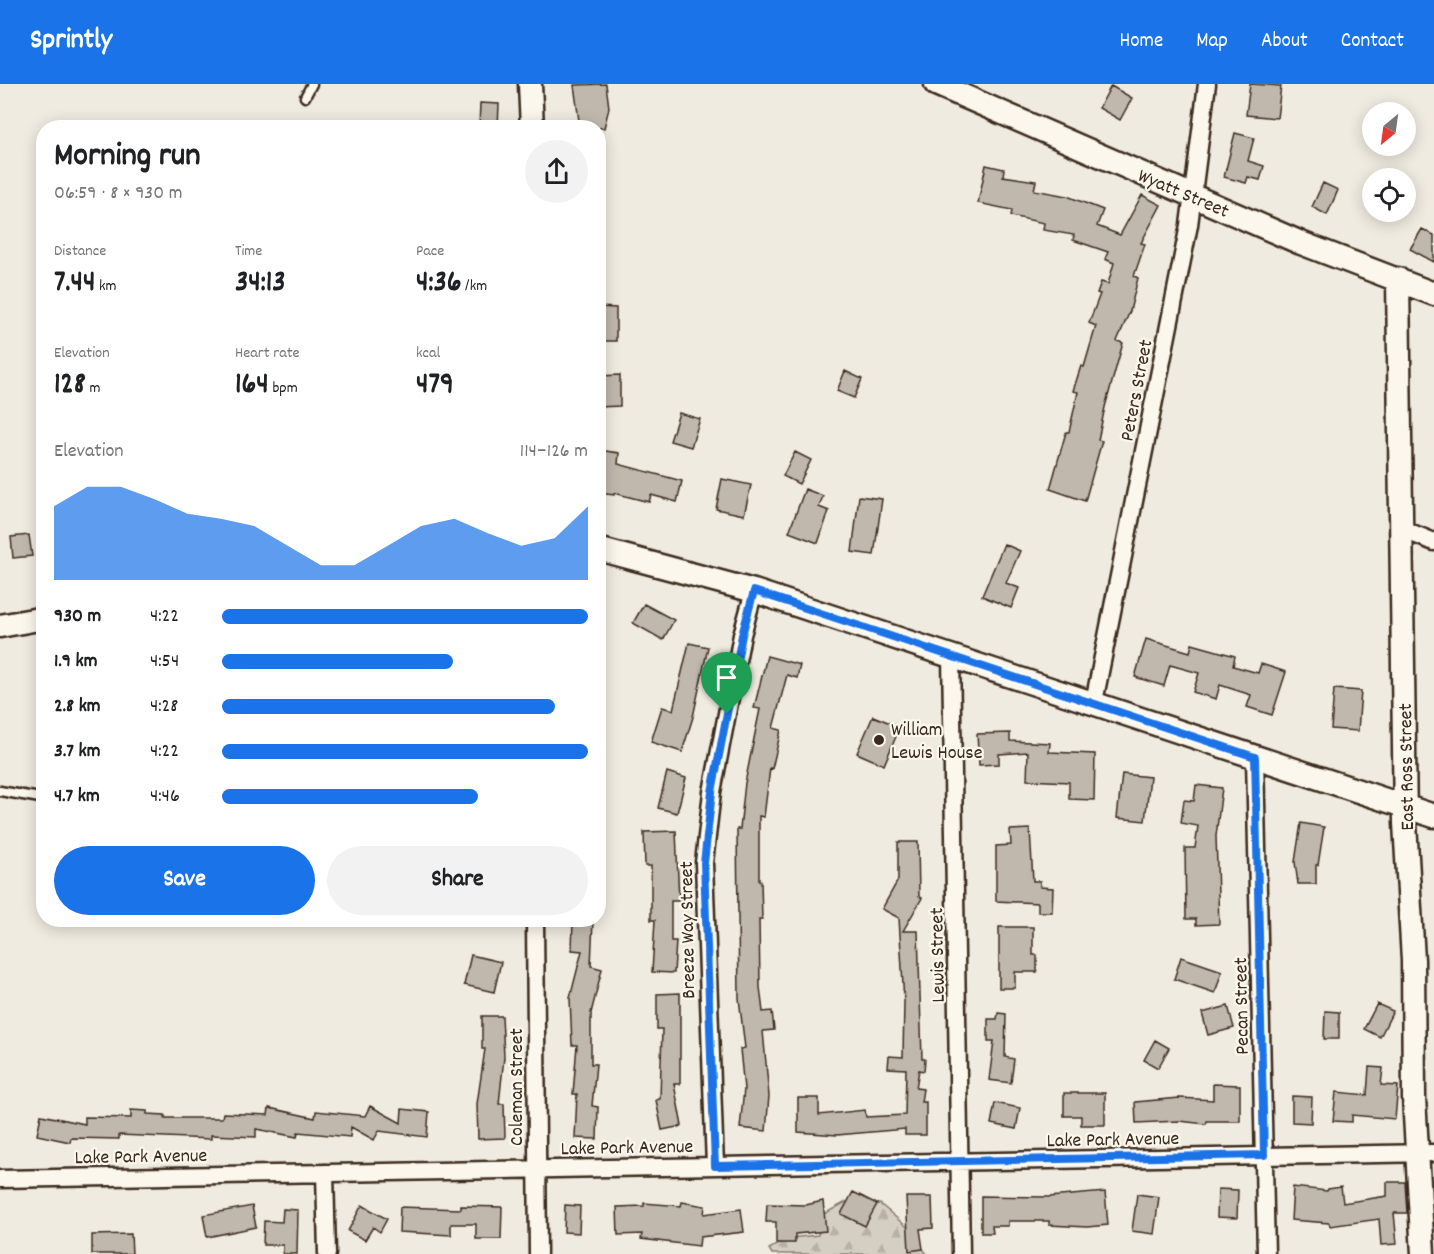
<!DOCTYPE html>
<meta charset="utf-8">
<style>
:root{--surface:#fff;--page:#f2f2f2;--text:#202124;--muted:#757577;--accent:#1a73e8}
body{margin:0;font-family:Dekko,sans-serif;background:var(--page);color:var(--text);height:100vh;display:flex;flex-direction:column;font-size:22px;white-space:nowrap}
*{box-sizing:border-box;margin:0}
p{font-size:20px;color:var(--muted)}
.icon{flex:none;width:33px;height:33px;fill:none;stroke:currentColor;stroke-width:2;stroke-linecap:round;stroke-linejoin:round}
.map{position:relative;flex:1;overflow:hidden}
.details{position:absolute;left:36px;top:36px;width:570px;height:807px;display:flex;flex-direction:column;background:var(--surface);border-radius:24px;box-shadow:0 3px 15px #0003}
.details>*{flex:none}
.needle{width:39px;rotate:209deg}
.tools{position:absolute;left:1362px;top:18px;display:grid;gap:12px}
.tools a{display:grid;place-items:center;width:54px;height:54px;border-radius:50%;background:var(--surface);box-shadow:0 3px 15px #0003;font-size:30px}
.pin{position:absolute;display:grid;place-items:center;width:51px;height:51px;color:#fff;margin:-62px -26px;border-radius:50% 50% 50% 0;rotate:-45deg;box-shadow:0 0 6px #0007}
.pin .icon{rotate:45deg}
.round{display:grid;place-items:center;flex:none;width:63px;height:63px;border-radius:32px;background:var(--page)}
.summary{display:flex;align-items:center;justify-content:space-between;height:102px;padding:0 18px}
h1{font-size:33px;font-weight:800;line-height:45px}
.metrics{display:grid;grid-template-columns:repeat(3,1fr);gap:9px;height:102px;padding:6px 18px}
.metrics div{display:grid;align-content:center}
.metrics b{font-size:30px;font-weight:800}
.metrics small{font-size:16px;font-weight:400}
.metrics p{font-size:16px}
.chart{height:168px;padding:12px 18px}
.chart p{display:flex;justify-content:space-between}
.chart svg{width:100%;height:108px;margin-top:6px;fill:var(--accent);opacity:.7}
.primary-button{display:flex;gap:12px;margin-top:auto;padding:12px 18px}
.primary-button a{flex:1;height:69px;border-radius:36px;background:var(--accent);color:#fff;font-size:24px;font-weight:800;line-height:69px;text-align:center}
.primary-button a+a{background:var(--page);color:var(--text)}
ul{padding:0 18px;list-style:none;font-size:20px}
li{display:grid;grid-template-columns:96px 72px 1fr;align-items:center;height:45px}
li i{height:15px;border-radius:8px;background:var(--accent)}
header{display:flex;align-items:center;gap:36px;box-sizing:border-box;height:84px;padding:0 30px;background:var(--accent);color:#fff}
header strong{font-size:28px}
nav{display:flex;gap:33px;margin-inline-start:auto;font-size:21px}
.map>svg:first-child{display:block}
.forest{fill:url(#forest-firs);stroke:#887c70;stroke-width:1.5}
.building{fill:#c0b8ad;stroke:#3b2a1e;stroke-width:1.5}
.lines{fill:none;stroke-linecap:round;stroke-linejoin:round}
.lane-casing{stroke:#3b2a1e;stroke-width:13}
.street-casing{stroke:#3b2a1e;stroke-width:21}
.secondary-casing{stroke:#3b2a1e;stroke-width:27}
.lane{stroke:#fbf7ec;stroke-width:8}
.street{stroke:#fbf7ec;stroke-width:16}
.secondary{stroke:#fbf7ec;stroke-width:22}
.route-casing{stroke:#fff;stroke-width:12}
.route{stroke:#1a73e8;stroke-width:8}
.poi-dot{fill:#3b2a1e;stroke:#fbf7ec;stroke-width:2}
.labels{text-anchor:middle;stroke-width:4.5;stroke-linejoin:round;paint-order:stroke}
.street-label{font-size:20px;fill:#3b2a1e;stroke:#fbf7ec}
.poi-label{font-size:20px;fill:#3b2a1e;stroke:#fbf7ec;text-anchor:start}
</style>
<header>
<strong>Sprintly</strong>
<nav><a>Home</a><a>Map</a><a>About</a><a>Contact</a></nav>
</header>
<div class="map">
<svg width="1434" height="1170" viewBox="0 0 1434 1170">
<defs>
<pattern id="forest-firs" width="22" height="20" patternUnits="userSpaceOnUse" patternTransform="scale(1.5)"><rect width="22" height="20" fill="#d5cec3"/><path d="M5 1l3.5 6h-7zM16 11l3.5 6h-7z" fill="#b8b1a7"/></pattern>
</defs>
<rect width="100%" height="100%" fill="#f0ebe0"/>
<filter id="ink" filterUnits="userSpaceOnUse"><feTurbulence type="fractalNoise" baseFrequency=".0167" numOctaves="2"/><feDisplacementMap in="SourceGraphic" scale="12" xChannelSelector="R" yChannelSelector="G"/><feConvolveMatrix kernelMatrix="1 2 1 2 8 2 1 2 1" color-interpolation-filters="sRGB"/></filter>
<g filter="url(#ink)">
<path class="forest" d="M846,1118l34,2 27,23 20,27h-155l-3,-5 20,-11 29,-3 4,-20z"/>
<path class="building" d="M606,0l3,24 -5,20h-24l-6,-43z
M1250,0l31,2 -4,32 -31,-3z
M1111,2l21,12 -12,22 -21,-12z
M480,19l19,1 -1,24h-19z
M1235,49l19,5 -6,23 16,5 -4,14 -12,-3 -2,6 -22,-6z
M986,81l18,4 -1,7 33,5 -2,9 33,6 36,14 -6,16 23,9 22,-40 19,10 -20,38 4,1 -11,32 4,2 -8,33 -13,30 6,2 -18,64 -7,33 4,1 -17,60 -35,-12 16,-57h3l9,-40 -5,-1 8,-25 3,1 12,-41 -7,-3 11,-29 -3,-1 4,-11 7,2 6,-21 -9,-4 3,-7 -35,-12 1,-5 -31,-5 1,-7 -33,-7 1,-6 -34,-7z
M1323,99l15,7 -11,25 -15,-8z
M1422,145l12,6v27l-24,-13z
M598,223l18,1v33h-18z
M845,287l17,8 -8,19 -17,-7z
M620,291v31l-22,1v-31z
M679,329l21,6 -9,28 -21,-6z
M598,366l21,3 -1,11 64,17 -5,21 -26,-7 -2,7 -35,-9v2l-16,-2z
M795,368l16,8 -12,24 -16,-8z
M722,395l29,6 -7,30 -28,-6z
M805,405l18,7 -4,11 10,4 -11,32 -29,-11z
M859,412l23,3 -8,56 -22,-3z
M29,451l3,21 -19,2 -2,-21z
M1004,460l16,7 -14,32 13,5 -8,20 -29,-12z
M644,520l30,16 -11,20 -30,-17z
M1146,555l44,13 2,-8 43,12 -2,10 25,7 3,-9 25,8 -14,43 -25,-8 4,-12 -31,-10 -4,14 -23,-7 6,-19 -29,-8 -6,21 -29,-9z
M689,559l19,4 -15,70 -11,35 -31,-10 11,-35 11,3z
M767,572l33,9 -3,13 -10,-3 -14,53 8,2 -9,39 -2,-1 -6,49 -5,-1v65h2l1,38h-3l1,68 3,25 9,-1 2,19 -11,1 6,65 -3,35 -26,-3 4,-39 -4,-40 5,-1 -6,-50 -2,-169h3l5,-46 15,-74 -6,-1z
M1334,605l27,2 -3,40 -27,-2z
M873,632l27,11 -16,38 -27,-12z
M1010,649v8l40,2 -1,9 46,2 -1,46 -25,-1v-17l-42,-2 1,-28 -29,2v10l-20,1 -2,-31z
M667,688l19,6 -9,35 -19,-5z
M1122,690l28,3 -5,44 -28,-3z
M1196,701l26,3 -6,48 3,88 -23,1v-6h-10l-1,-71h10l3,-22 -17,-3 3,-23 10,1z
M1301,739l23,4 -6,38h-2v19h-18l-3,-22z
M1030,745l3,52h7v6l13,1 -1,24h-14v-9l-42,-2v-55l15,-1 -1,-15z
M676,747l3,70h-8v40h5l-2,32 -22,-1 3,-52h-4v-54h-6l-1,-34z
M898,758h20l1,54 3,2 -19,33h15l4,128h3l-1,12 -5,-1 -3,18 7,1 -2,13h5v33h-21v-6l-68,6 -39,-3v-34h21v17l46,-5 1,7 39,-2 1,-46 -18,-1 1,-12 14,1 1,-55 -5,-84 -17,-9 16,-29z
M573,836h20l-2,46 11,3 -11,44v51h5l-4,42 6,1 -1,32 -22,-1 2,-44h-4l4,-49h-5l-2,-47 12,-47 -10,-1z
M999,843h34v28h4v17h-22v16h-16z
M471,871l30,7 -7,30 -30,-7z
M1181,873l41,14 -7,22 -41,-14z
M680,909v91h-6l8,42 -20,4 -6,-30 4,-1 2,-70h-5v-35z
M1377,920l16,7 -13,26 -16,-8z
M1228,922l6,22 -26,7 -6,-22z
M1325,927l14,1v27h-15z
M998,929l8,1 -1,43 9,2 -3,24 -22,-3 5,-39h-6v-22h9z
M482,932h20l2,41 -5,47h5l1,34 -27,1 -1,-35 8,-55h-3z
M1155,956l14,8 -11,20 -14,-8z
M1369,983l14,1 -2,17 17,1 -3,33 -43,-4v7l-19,-1 3,-29 31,3z
M1213,1000l27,1v36h-33l-1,3 -27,-3 -43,2 -1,-21 45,-4 33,2z
M1064,1009h41v32h-24v-9h-17z
M1292,1012l20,1 -1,26 -19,-1z
M995,1019l25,5 -4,21 -25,-5z
M370,1022l31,17 1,-14 27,3 -2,25 -48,-6 -5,9 -23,-13 -1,10 -52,-5 -1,5 -41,-8v8l-45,-2v4l-92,-4v4l-48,-1 -1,4 -33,-7 4,-20 44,9v-7l46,1v-8l16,1v3l18,1v3h57l1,-5 45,2 1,-7 46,10 1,-7 49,5z
M1387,1098h18l2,31h-13l3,31 -16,1 -2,-26 -49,7 -1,-3 -38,-3 2,-33 34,4 1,-2 13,-2 2,16 44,-7z
M1218,1105l20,1 -1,28 -20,-1z
M853,1108l24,12 -12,22 -24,-12z
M1105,1108l3,33 -21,2 -38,-2v-4h-41v5h-16l1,7h-12v-37l68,1z
M1137,1110l22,3 -5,37 -22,-3z
M906,1113h26l1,31 -13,1 3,20 -14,2z
M823,1117l3,30 -31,3v9h-19v-21h-10l1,-18 39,1z
M682,1118l23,4 -1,8 37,-5 3,23 -44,5 -1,9 -58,-7 1,-5 -24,1 -1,-28 27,-1v-3l37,3z
M362,1121l25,14 -7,13 -7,-5 -8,13 -17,-9z
M565,1121l15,1 -1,27 -15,-1z
M252,1122l4,21 -49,10 -4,-22z
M461,1122l41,1 -1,32h-25v-15h-25v11l-52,-3 1,-25 61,2z
M283,1125l15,1 -1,44h-14v-9h-20l1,-24 18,1z
M131,1150l1,20h-40v-19z"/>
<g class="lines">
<g class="lane-casing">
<path id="lane" d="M305,13l7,-13
M0,707l40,7"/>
</g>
<g class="street-casing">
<path id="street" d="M1402,445l32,13
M951,571l10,599
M1094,618l95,-477 18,-141
M1255,673l11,497
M535,836l3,334
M715,1082l-11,-303 8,-71 30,-157 12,-44
M325,1089l2,81
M0,1095l1434,-26"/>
</g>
<g class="secondary-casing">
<path id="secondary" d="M530,0l2,44
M936,0l365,159 133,51
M1398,195l7,544 8,137 1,138 9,156
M598,465l156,42 680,225
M0,542l44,-8"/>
</g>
<use href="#lane" class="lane"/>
<use href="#street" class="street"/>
<use href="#secondary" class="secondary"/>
</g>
</g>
<g class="lines" filter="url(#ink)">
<g class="route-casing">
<path id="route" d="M754,507l501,166 9,398 -549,11 -11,-303 8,-71 30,-157z"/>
</g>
<use href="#route" class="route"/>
</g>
<circle class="poi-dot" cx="879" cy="656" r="6"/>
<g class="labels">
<g class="street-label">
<text transform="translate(1184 108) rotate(23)" y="7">Wyatt Street</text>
<text transform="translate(1135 306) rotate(-79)" y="7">Peters Street</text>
<text transform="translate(1405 683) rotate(-91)" y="7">East Ross Street</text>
<text transform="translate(686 846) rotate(-91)" y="7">Breeze Way Street</text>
<text transform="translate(936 871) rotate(-91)" y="7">Lewis Street</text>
<text transform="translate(1240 922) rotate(-91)" y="7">Pecan Street</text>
<text transform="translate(515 1003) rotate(-90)" y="7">Coleman Street</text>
<text transform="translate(1113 1054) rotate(-1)" y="7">Lake Park Avenue</text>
<text transform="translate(627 1062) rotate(-1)" y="7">Lake Park Avenue</text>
<text transform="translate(141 1071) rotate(-1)" y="7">Lake Park Avenue</text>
</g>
<g class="poi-label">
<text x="891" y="651">William<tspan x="891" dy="23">Lewis House</tspan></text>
</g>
</g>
</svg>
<div class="tools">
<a><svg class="needle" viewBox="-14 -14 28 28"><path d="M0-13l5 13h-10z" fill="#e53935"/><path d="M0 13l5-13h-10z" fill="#757577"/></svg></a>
<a><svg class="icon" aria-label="locate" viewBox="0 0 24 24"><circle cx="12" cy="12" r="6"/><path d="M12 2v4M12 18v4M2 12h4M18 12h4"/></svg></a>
</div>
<div class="pin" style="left:727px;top:630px;background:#1e9e55"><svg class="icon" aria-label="arrive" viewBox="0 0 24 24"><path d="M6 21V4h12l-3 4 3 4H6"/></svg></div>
<section class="details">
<div class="summary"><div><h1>Morning run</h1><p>06:59 · 8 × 930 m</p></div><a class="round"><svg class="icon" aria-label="share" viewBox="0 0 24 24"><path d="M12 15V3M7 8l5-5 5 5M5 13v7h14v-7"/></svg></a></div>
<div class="metrics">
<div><p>Distance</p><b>7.44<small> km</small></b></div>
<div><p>Time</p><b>34:13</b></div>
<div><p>Pace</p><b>4:36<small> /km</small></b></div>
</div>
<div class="metrics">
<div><p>Elevation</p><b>128<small> m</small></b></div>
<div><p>Heart rate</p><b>164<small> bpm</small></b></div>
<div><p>kcal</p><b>479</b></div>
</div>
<div class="chart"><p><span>Elevation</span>114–126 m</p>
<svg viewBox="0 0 160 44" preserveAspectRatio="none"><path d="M0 44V14L10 6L20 6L30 11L40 17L50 19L60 22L70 30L80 38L90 38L100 30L110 22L120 19L130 25L140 30L150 27L160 14V44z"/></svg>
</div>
<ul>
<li><b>930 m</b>4:22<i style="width:100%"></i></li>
<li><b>1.9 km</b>4:54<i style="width:63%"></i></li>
<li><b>2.8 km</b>4:28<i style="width:91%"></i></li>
<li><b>3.7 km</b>4:22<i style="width:100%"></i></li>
<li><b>4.7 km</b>4:46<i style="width:70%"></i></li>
</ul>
<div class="primary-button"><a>Save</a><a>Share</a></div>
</section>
</div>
